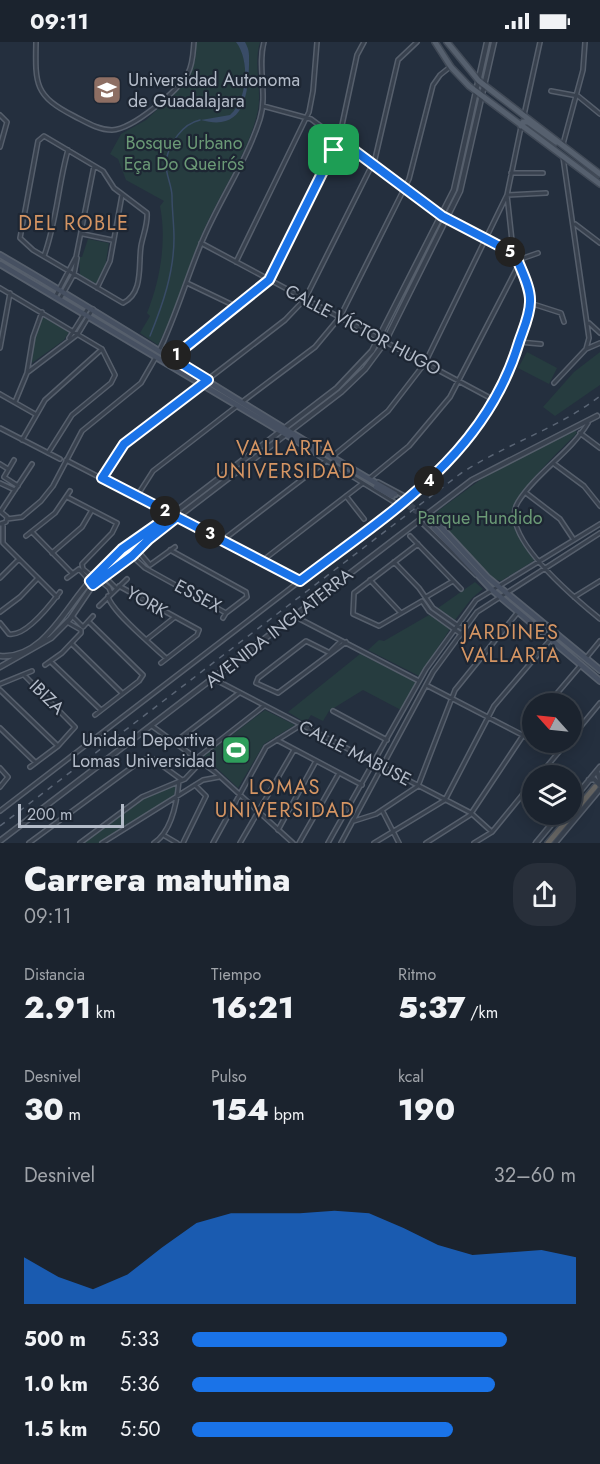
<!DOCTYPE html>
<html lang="es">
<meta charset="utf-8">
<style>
:root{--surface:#1b232e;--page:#282f3a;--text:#f1f3f6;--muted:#a0a4aa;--line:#39404a;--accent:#1a73e8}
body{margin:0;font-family:Jost,sans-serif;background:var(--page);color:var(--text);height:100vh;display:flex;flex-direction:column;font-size:22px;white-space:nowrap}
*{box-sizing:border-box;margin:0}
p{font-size:20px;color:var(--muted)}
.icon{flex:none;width:33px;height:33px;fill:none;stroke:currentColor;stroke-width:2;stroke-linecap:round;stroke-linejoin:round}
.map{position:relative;height:801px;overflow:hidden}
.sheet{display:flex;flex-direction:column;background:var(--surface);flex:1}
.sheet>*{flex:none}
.needle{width:39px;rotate:297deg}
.buttons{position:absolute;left:522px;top:651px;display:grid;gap:12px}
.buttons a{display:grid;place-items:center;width:60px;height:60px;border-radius:50%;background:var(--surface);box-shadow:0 3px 15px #0003,0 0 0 2px var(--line);font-size:30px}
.scale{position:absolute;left:18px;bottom:15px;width:106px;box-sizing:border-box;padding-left:6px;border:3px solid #b4bcc9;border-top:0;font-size:16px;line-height:21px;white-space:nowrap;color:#b4bcc9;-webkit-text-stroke:4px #1d2633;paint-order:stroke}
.pin{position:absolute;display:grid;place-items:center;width:51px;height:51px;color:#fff;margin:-26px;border-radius:12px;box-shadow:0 3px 9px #0006}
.km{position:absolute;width:30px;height:30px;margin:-15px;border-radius:50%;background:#222;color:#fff;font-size:16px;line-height:30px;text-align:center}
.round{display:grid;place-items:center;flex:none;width:63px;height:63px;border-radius:24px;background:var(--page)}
.headline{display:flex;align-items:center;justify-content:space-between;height:102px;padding:0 24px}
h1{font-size:33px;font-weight:800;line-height:45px}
.stats{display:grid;grid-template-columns:repeat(3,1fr);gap:9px;height:102px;padding:6px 24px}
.stats div{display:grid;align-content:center}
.stats b{font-size:30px;font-weight:800}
.stats small{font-size:16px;font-weight:400}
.stats p{font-size:16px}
.chart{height:168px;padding:12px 24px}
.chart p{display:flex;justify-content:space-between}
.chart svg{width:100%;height:108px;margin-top:6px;fill:var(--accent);opacity:.7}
ul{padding:0 24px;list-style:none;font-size:20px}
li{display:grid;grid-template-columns:96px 72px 1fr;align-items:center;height:45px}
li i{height:15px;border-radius:8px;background:var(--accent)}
.status{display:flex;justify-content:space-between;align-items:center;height:42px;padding:0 30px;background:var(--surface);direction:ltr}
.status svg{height:16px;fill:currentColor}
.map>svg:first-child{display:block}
.green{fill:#263c3f}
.water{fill:#394c67}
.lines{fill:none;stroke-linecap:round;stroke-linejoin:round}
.stream{stroke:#394c67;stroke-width:1.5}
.secondary-tunnel{stroke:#3a4453;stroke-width:4.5;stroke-dasharray:4.5 2;stroke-linecap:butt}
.minor-casing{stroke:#565f6c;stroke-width:6}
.tertiary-casing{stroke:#565f6c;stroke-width:7}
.secondary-casing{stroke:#565f6c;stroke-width:8}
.primary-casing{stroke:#414a57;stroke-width:8}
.trunk-casing{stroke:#434c59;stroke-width:8}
.minor{stroke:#38414e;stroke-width:3}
.tertiary{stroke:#38414e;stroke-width:4}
.secondary{stroke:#465061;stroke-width:4.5}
.primary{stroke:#56606e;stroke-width:5}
.trunk{stroke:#656462;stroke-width:5}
.rail{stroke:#5a6575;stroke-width:1.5;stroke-dasharray:6 6;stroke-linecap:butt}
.route-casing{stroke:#fff;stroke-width:12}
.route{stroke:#1a73e8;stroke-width:8}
.labels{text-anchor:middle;stroke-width:4.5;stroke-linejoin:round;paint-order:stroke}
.poi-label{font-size:18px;fill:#b4bcc9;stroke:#1d2633;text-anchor:start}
.park-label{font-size:18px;fill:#6b9a76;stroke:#1d2633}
.street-label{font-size:18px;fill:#b4bcc9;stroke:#1d2633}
.neighbourhood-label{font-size:20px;letter-spacing:1.5px;fill:#d59563;stroke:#1d2633}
</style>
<div class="status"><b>09:11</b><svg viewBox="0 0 49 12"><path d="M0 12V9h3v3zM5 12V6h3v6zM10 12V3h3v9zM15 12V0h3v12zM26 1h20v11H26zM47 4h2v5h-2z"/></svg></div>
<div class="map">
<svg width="600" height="801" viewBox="0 0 600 801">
<rect width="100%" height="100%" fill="#242f3e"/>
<path class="green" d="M196,0h64c-7,23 2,46 -2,68 -8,41 -42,89 -58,129 -15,35 -24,72 -42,106l-18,-12 10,-17 -3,-3c13,-32 20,-72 13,-107l4,-5 -38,-21 -8,-21 -8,-5 11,-20 25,-14 41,-38 8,-22z
M88,197l21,4 -4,25 -8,16 -17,-9 -1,-18h3z
M41,274l28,16 -5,8 -32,23 1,-20z
M527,310l30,16 -8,16 -31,-16z
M600,310v33l-45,31 -12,-9 31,-35z
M575,388l2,3c-16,17 -68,63 -65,86 2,14 17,29 23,41l-34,21 -7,-2 -60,-63 1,-3 60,-44z
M475,540l8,7 -11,9 -17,22 -17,-12z
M429,573l21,14 -31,47 -51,-26 11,-10 5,1z
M360,612l56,28 -15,28 -38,-20 -34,21 -6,10 -12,-6 -5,8 -18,-11z
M265,668l30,15 -31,19 -26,44 -34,-32z
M176,743l-2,11 -75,47h-15l63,-46z"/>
<path class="water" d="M236,0h9c5,9 4,13 4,23 -1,32 -6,67 -48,55l29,-5c18,-16 20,-55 6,-73z"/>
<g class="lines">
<path class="stream" d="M150,294c13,-32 24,-64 24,-98 0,-14 -2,-28 -2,-42 0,-11 -8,-25 -6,-36 4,-17 16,-36 34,-40"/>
<path class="secondary-tunnel" d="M395,452l40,28
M392,454l29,19 13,13"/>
<g class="minor-casing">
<path id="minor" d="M36,0c-1,43 -1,54 38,74 12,6 24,14 38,14 21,-1 66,-39 76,-57 5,-9 5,-20 6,-31
M551,49l27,5 22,18
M263,64l48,13 131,97 73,38
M0,73l7,7 -7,25
M524,73l16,-73
M44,94l59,35 11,17 33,25c1,11 -4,22 -6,33 -3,19 3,47 -18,57l-90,-53 -13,-12 18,-97z
M563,102l20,-74 2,-28
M511,131h32
M507,153l39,-2
M575,182l25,19
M83,192l29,6
M201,201l293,157
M44,214c13,-35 14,-71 24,-106
M518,218l20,-7
M236,220l73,-150 4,-21 4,-49
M187,241l50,24
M0,246l102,61 13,26 -4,8 -39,32 -24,38
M97,246l13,-27 12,-66
M55,255l21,-40 18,-91
M60,257l14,-25 3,-16
M530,261l31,10 3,9
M589,281l11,10
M69,296l19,-30
M519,300l22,2
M0,306l10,-55
M586,307l14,-6
M159,309c17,-35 27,-71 42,-107 17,-42 45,-81 59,-125 8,-25 -3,-52 4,-77
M172,316l87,-68 18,-23 62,-128 18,-84 7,-13
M28,330l50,-38 15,-25
M207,338l78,-60 20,-21 70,-140 23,-99 19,-18
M554,341l32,-34 3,-11 -26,-181
M0,352l35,20
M15,360l12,-29 6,-36 9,-25
M242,360l73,-55 25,-30 69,-138 24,-94 7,-10 10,-8
M588,381c-18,30 -51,49 -70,79 -21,33 60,99 82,117
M0,386l60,31
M580,391l20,15
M22,398l23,-40 57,-51
M319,414l80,49
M333,414l55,-45 37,-48 82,-168 14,-68
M14,418l-10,17 14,9
M66,418l234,121
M553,421l31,23 16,20
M0,422l8,5
M102,436l22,-34 78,-60
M370,436l39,-32 41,-49 68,-131
M378,440l30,16
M0,441l15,7
M526,451l34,26 14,21
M137,454l16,-25 84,-65
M346,454l18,23
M67,455l50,26 -5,10 -30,31 1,5 10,8
M1,469l31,-47
M428,471l10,10
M7,477l15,-2 19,-16 12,-15 29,-55 59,-48 15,-26
M419,478l57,55
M0,482l6,-2 1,-5 -7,-6
M3,482v19l54,54
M32,490l40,41
M26,494l29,-23 15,-22
M410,494l51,53
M223,498l103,-79
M418,502l-64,49 -1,21 26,12 43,-25 7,10 32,23
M170,508l76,42 1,5 -21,16 -3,5
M138,509l12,14 25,-18
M52,511l30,-26 10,-17
M132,514l13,12 81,45
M262,519l101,-78
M394,520l25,26 14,20 31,22
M103,533l13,13
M0,536l19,-19
M67,536l12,-9 11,12
M98,537l11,9 2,5
M370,538l31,33
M119,544l80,44 -2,5 -36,28
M108,554c2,14 46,51 58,62
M426,555l27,-16
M574,555l26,-16
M99,564l28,-27
M0,570l20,-15 18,-19
M72,574l11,11 10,-11
M294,574l125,65
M89,580l54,53 -4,6 -44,34
M0,581l9,11c17,3 42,-30 51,-42
M146,598l29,-23
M72,602l50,49
M331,609l10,-10
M330,611l-24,-12 -48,37 -2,5 22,10 68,-51
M586,616l14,-17
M51,620l50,48
M45,623l17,-12 19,-20v-3l-14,-8
M24,633l51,52 -17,19 -28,21
M214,637l257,134 21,19
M0,642l32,-13
M426,643l106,55
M0,648l58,56
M548,662l33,-39
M333,669l54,29
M152,684l63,46 78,71
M0,686l35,34
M572,695l28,-34
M277,698l85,45
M175,700l64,-49
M538,700l20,11
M197,716l67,-52
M0,726l8,9 -8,10
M539,734l28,-34
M382,768l17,33
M0,769l399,-306 35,-28 31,-33 24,-34 22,-44 19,-63 -18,-62 -5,-46
M354,779l22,-7 42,-28 37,-96 63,-78
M278,788l38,-69
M165,794l12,7
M29,801l114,-84h10l29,21
M80,801l62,-46 43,-18 17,-18
M102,801l101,-63 16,-3
M154,801c17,-11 23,-41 25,-62
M183,801l23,-47 -11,-11
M213,801l53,-96 35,-22
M240,801l54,-93
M299,801l40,-70
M328,801l98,-174 50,-69 124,-76
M341,801l92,-171 44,-60 123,-79
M374,801l71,-43 49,-94 62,-73
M426,801l44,-28 62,-93
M474,801l18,-11 40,-49"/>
</g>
<g class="tertiary-casing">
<path id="tertiary" d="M0,614c44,4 67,-52 92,-77 10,-11 21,-24 33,-32 6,-5 14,-8 20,-12l192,-147 35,-37 82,-161 33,-148
M0,625l51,-29 19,-19 25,-37 37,-26 17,-17 192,-147 24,-23 20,-27 75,-151 34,-149
M597,729l3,9
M589,738l5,-1 6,6
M572,759l28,-34
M0,799l472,-361 125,-64
M536,801l24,-29
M555,801l45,-54"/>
</g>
<g class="secondary-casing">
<path id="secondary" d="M0,213c133,77 261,163 395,239
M0,222l322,192
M376,445l16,9
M437,481l50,54 113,93
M434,486l57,61 109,92"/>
</g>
<g class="primary-casing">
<path id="primary" d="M435,0l16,25 18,19 131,98
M447,0l32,39 121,93
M521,84l2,-4h5l28,20"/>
</g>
<g class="trunk-casing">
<path id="trunk" d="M548,801l47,-56"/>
</g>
<use href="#minor" class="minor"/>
<use href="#tertiary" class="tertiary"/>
<use href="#secondary" class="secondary"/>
<use href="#primary" class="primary"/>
<use href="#trunk" class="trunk"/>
<path class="rail" d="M0,784l460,-352c45,-30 98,-45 140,-78"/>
</g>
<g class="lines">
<g class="route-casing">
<path id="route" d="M339,97l103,77 73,38c5,14 16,33 15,48 0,13 -7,28 -11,40 -34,114 -130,171 -219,239l-123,-64 -28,22 -17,17 -39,29 -3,-4 32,-32 50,-35 -70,-36 22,-34 84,-64 -36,-22 97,-78z"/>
</g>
<use href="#route" class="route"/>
</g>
<defs>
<g id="university-square" transform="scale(1.5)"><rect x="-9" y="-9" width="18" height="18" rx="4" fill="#8d6e63" stroke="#1d2633"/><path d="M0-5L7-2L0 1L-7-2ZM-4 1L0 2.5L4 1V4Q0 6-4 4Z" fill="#fff"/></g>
<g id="stadium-square" transform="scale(1.5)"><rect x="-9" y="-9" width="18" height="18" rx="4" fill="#2e9e5b" stroke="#1d2633"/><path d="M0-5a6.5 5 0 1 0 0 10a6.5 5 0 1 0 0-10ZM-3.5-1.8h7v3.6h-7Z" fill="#fff"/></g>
</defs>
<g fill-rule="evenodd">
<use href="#university-square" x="107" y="48"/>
<use href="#stadium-square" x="236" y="708"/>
</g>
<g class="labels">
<g class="poi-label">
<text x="128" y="44">Universidad Autonoma<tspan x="128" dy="21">de Guadalajara</tspan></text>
<text x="215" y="704" text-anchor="end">Unidad Deportiva<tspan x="215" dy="21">Lomas Universidad</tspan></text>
</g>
<g class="park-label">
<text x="184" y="107">Bosque Urbano<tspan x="184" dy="21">Eça Do Queirós</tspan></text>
<text x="480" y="482">Parque Hundido</text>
</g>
<g class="street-label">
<text transform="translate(363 288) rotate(28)" y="6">CALLE VÍCTOR HUGO</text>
<text transform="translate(198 554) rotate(28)" y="6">ESSEX</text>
<text transform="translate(147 560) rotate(30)" y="6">YORK</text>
<text transform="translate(279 586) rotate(-38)" y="6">AVENIDA INGLATERRA</text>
<text transform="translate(47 655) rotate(44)" y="6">IBIZA</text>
<text transform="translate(355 711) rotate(27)" y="6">CALLE MABUSE</text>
</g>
<g class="neighbourhood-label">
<text x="74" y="188">DEL ROBLE</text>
<text x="286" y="413">VALLARTA<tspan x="286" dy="23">UNIVERSIDAD</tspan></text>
<text x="511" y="597">JARDINES<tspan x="511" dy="23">VALLARTA</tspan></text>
<text x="285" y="752">LOMAS<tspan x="285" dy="23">UNIVERSIDAD</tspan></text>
</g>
</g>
</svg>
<div class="buttons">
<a><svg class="needle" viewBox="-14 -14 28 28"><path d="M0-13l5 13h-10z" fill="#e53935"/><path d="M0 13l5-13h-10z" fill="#a0a4aa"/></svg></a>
<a><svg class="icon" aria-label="layers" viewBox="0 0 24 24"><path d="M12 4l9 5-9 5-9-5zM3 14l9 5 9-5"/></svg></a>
</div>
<div class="scale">200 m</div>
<div class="pin" style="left:334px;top:108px;background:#1e9e55"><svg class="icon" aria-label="arrive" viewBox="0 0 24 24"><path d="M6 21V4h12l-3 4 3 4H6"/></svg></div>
<b class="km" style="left:176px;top:313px">1</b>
<b class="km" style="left:165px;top:469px">2</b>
<b class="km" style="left:210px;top:492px">3</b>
<b class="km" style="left:429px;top:439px">4</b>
<b class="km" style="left:510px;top:210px">5</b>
</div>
<section class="sheet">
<div class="headline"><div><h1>Carrera matutina</h1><p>09:11</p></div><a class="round"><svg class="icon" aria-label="share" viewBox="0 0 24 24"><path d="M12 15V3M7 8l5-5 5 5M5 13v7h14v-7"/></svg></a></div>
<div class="stats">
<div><p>Distancia</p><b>2.91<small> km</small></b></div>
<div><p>Tiempo</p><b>16:21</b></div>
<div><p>Ritmo</p><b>5:37<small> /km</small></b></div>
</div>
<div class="stats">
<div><p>Desnivel</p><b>30<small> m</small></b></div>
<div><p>Pulso</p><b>154<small> bpm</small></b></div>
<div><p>kcal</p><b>190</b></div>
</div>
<div class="chart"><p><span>Desnivel</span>32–60 m</p>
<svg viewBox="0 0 160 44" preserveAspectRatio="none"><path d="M0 44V25L10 33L20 38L30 32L40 21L50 11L60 7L70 7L80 7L90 6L100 7L110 13L120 20L130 24L140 23L150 22L160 25V44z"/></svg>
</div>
<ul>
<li><b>500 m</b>5:33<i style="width:82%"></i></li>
<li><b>1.0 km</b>5:36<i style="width:79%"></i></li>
<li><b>1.5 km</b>5:50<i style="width:68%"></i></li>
</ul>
</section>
